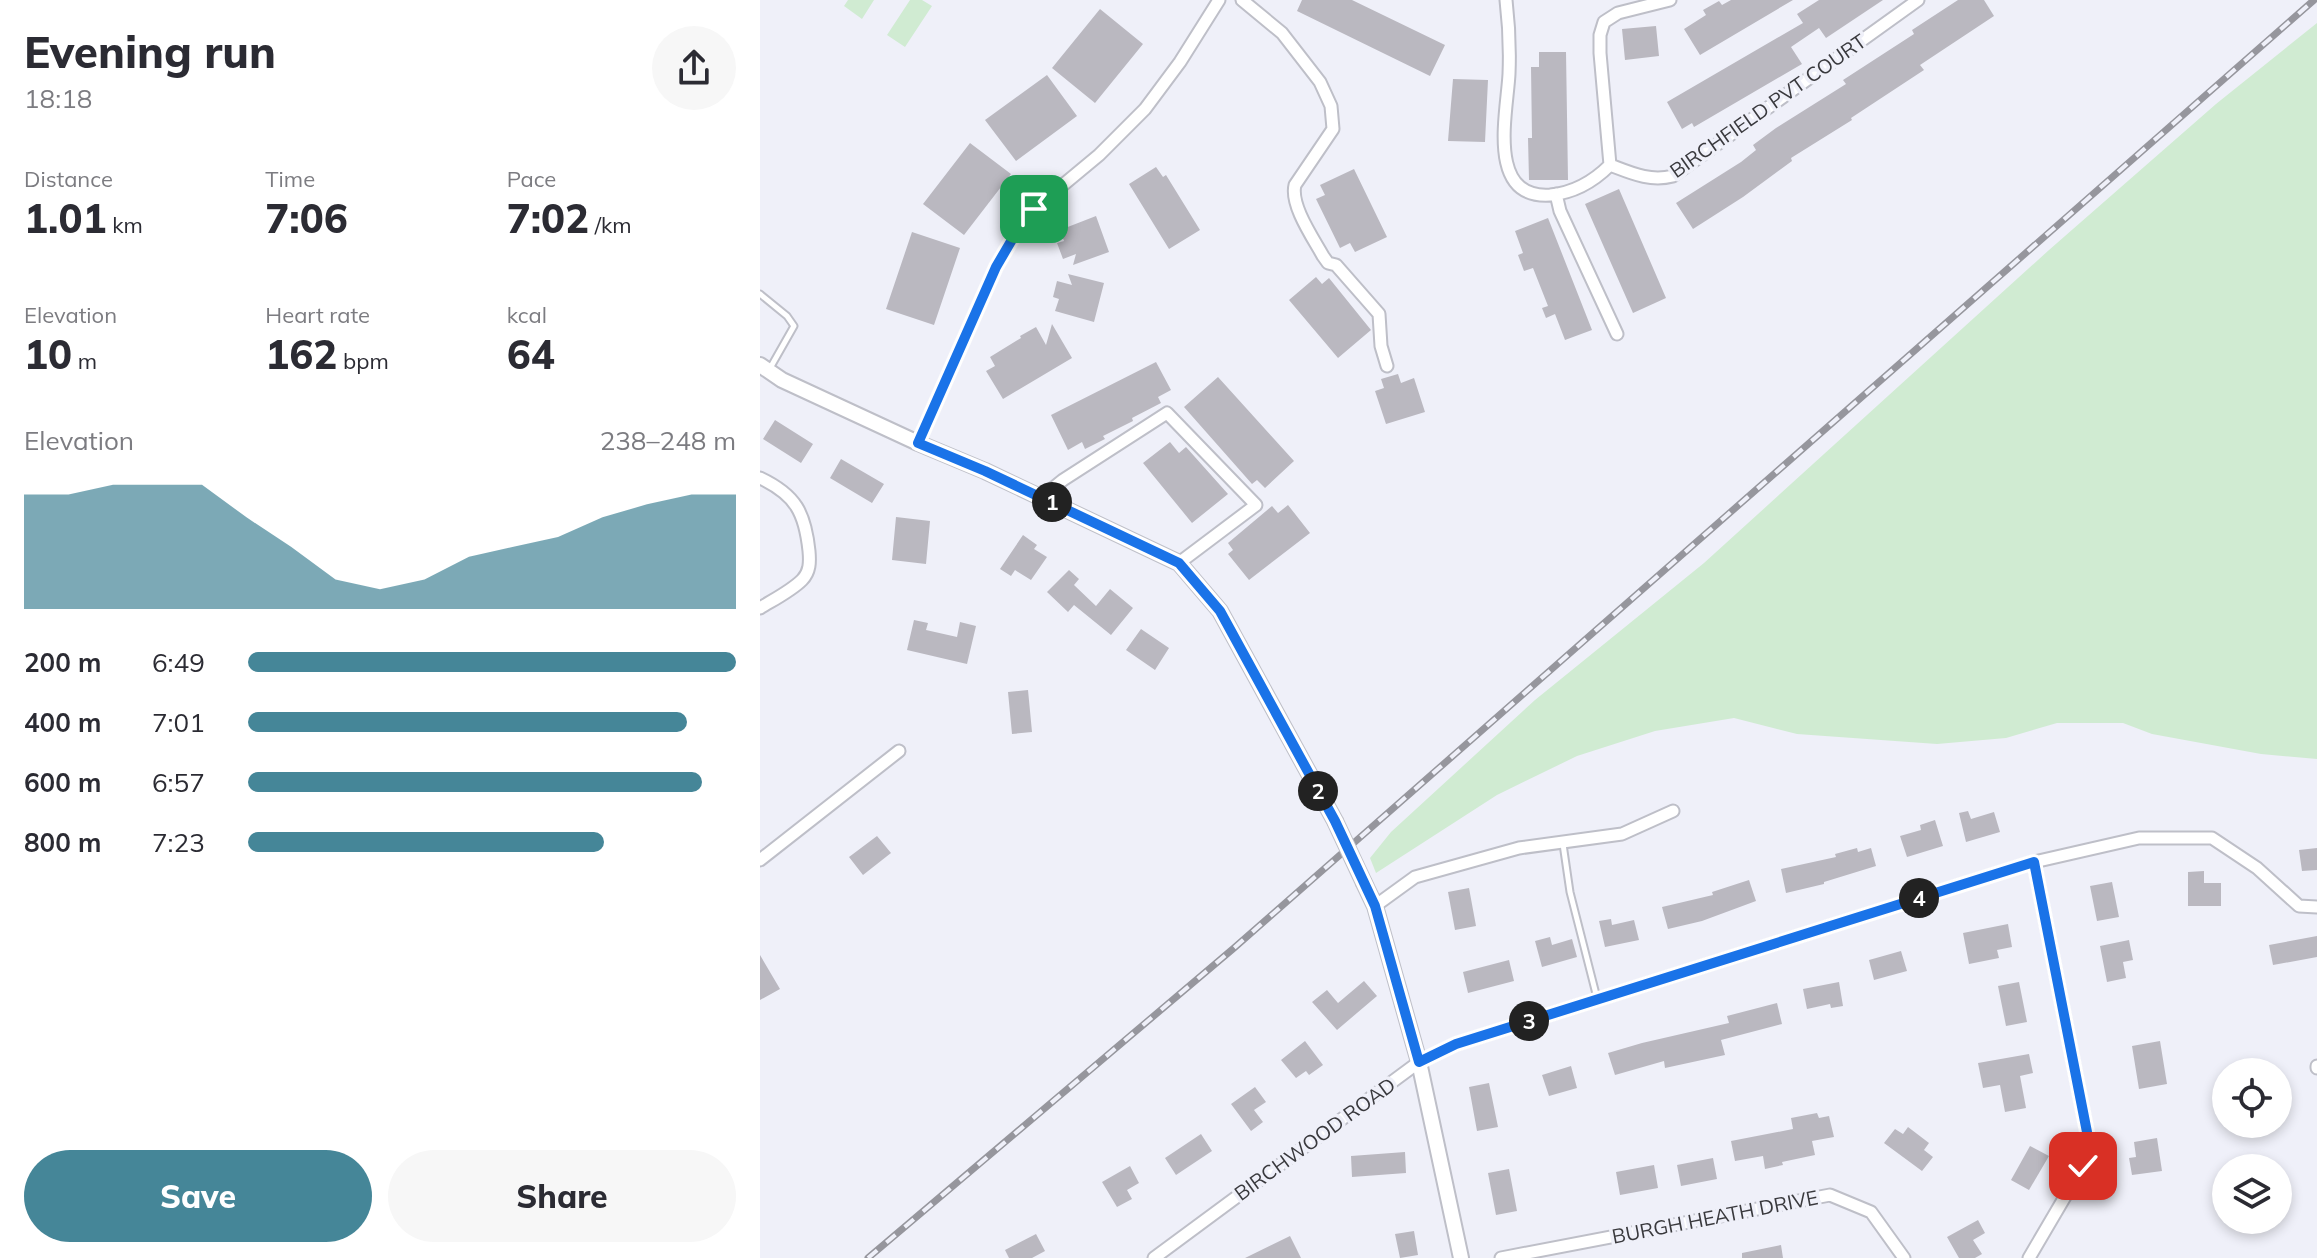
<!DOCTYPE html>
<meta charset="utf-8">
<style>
:root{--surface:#fff;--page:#f7f7f7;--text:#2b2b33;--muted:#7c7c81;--accent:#458698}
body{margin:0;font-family:Mulish,sans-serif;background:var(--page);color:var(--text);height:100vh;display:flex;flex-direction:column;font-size:30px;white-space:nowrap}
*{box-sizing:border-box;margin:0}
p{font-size:26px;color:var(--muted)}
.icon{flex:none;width:44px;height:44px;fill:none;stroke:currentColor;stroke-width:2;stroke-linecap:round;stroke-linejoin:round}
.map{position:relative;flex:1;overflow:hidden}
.drawer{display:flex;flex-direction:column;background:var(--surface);width:760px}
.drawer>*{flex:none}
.buttons{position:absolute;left:1452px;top:1058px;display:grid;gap:16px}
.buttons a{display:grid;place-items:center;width:80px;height:80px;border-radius:50%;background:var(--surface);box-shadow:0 4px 12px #0003;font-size:40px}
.pin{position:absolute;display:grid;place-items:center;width:68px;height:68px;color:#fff;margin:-34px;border-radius:16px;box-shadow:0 4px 12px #0006}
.km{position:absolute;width:40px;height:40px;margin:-20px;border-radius:50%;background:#222;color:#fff;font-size:22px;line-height:40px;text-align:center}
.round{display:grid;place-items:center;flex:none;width:84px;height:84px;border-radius:42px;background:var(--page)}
.headline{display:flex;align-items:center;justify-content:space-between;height:136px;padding:0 24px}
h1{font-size:44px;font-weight:800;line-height:60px}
.metrics{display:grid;grid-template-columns:repeat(3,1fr);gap:12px;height:136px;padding:8px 24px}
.metrics div{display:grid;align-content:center}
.metrics b{font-size:40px;font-weight:800}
.metrics small{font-size:22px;font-weight:400}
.metrics p{font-size:22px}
.chart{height:224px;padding:16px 24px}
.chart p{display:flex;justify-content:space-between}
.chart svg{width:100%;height:144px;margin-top:8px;fill:var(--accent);opacity:.7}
.primary-button{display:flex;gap:16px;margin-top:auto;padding:16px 24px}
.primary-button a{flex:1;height:92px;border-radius:48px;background:var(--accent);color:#fff;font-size:32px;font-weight:800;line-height:92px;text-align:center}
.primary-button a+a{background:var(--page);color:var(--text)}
ul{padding:0 24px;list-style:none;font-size:26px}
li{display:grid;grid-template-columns:128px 96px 1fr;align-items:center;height:60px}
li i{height:20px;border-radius:10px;background:var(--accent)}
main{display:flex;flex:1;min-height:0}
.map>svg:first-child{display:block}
.green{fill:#d0ebd2}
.building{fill:#bab8c0}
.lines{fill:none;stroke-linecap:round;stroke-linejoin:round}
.service-casing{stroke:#bebfc8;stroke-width:9}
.minor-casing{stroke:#bebfc8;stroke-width:15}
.tertiary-casing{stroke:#bebfc8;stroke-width:18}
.service{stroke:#fff;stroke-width:5}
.minor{stroke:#fff;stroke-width:11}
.tertiary{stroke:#fff;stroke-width:14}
.rail-casing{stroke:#96969d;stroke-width:7}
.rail{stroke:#eff0f9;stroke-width:4;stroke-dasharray:12;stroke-linecap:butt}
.tertiary-bridge-casing{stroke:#bebfc8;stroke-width:18;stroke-linecap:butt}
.tertiary-bridge{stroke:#fff;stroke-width:14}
.route-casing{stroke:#fff;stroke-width:16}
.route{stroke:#1a73e8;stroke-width:10}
.labels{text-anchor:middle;stroke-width:7;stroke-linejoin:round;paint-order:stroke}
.street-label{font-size:20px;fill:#39393d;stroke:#eff0f9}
</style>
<main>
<section class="drawer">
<div class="headline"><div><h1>Evening run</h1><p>18:18</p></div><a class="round"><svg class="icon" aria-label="share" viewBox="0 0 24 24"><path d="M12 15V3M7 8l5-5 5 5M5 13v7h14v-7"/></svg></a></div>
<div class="metrics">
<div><p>Distance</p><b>1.01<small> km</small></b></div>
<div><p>Time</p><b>7:06</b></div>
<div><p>Pace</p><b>7:02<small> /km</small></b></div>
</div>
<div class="metrics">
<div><p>Elevation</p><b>10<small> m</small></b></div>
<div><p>Heart rate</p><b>162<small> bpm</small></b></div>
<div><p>kcal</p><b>64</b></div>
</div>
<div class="chart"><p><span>Elevation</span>238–248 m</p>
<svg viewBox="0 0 160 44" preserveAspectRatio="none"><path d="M0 44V9L10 9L20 6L30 6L40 6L50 16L60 25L70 35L80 38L90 35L100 28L110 25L120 22L130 16L140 12L150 9L160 9V44z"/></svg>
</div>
<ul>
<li><b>200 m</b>6:49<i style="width:100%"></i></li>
<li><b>400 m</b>7:01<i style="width:90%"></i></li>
<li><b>600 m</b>6:57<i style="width:93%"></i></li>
<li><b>800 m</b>7:23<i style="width:73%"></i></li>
</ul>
<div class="primary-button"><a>Save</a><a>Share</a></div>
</section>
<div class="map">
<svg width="1557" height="1258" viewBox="0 0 1557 1258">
<rect width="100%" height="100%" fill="#eff0f9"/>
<path class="green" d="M88,0h26l-12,19 -18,-13z
M150,0h12l10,6 -27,41 -18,-12z
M1557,23v736l-56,-5 -109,-20 -29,-11h-66l-51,15 -69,6 -140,-10 -63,-16 -79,13 -78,25 -80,39 -121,78 -6,-15 21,-26 144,-132 169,-137 345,-313 167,-146z"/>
<path class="building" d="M542,0h50l93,45 -15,31 -133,-65z
M971,0h62l-93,55 -16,-26 22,-14 -3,-5 16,-9 3,4z
M1059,0h64l-57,38 -7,-10 -28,19 11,17 -108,63 -2,-4 -10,6 -15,-27 136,-79 -6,-9z
M1198,0h26l10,16 -74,49 4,5 -73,48 1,2 -61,38 1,3 -49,36 -50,32 -17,-26 65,-41 15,-12 -3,-5 23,-17 70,-44 -3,-4 71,-46 -2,-4z
M340,9l43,35 -48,59 -43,-35z
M896,26l3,30 -34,4 -3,-31z
M779,52h27l2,128h-39l-1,-42h4l-1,-71h8z
M287,75l30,41 -61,45 -31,-41z
M693,79l35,1 -3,62 -37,-1z
M210,143l41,31 -47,61 -41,-31z
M396,167l7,10 3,-2 34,55 -31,19 -40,-65z
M594,169l33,68 -32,15 -5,-9 -10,5 -24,-49 9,-4 -5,-10z
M859,189l47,109 -33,15 -48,-109z
M336,216l13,36 -36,13 3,-11 -13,5 -6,-16 7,-2 -4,-11z
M788,218l44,112 -27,10 -10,-26 -9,4 -4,-10 6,-2 -15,-38 -9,3 -6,-16 5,-2 -8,-22z
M152,232l48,16 -26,77 -48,-16z
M308,274l36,9 -10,39 -39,-11 4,-12 -6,-2 4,-16 15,4z
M556,277l6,7 7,-6 42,52 -33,28 -49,-58z
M292,324l20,34 -69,41 -17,-28 9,-5 -5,-9 31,-19 -1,-2 16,-9 10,18z
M396,362l15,28 -13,7 3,6 -29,15 1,3 -30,15 2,3 -20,10 -3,-7 -14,8 -17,-35z
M638,374l3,9 13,-5 11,34 -39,12 -11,-33 9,-3 -3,-9z
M458,377l76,84 -29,27 -8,-8 -5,4 -68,-77z
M15,420l38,24 -12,19 -38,-24z
M410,442l9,11 7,-6 42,47 -36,29 -49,-60z
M81,459l43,25 -12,19 -42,-25z
M528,505l22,28 -61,47 -21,-26 5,-4 -5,-7 44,-37 6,7z
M136,517l34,4 -4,43 -34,-4z
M263,535l14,10 -3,4 13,8 -16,23 -16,-10 -4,6 -11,-7z
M309,570l10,9 -5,6 22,21 14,-17 23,19 -22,27 -37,-30 -6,7 -21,-20z
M154,620l14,3 -2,7 31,7 3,-15 16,4 -9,38 -60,-14z
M381,629l28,19 -14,22 -29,-20z
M268,690l4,42 -20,2 -4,-42z
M1208,811l3,8 23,-7 6,20 -34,10 -7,-29z
M1175,820l8,26 -36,11 -7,-21 21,-6 -1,-5z
M117,836l14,17 -28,22 -14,-18z
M1097,848l1,4 13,-4 5,18 -52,16v2l-38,9 -5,-24 55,-12 -1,-3z
M1557,848v22l-15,1 -3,-21z
M1444,871v12h17v23h-33v-34z
M989,880l7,21 -54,20 -34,8 -6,-22 51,-12 -1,-3z
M1352,882l7,35 -22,4 -7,-35z
M709,888l7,38 -21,4 -7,-38z
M851,919l1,6 22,-5 5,20 -34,7 -6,-26z
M1248,924l4,23 -15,3 2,8 -30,6 -6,-31z
M1557,936v21l-44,8 -4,-20z
M790,937l2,8 20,-6 5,18 -35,10 -7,-26z
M1369,940l4,20 -10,2 3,16 -19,4 -7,-36z
M1141,951l6,20 -33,9 -5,-20z
M0,955l20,34 -20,11z
M749,960l5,21 -46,12 -5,-21z
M604,981l13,15 -40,34 -25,-28 15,-12 11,13z
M1079,982l4,24 -12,2 -1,-4 -23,5 -4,-20z
M1259,982l8,40 -21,4 -8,-40z
M1017,1003l5,21 -61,16 4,15 -60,13 -1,-7 -49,14 -7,-22 34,-10 87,-20 -2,-7z
M545,1041l18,24 -14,10 -3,-4 -10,7 -15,-18z
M1400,1041l7,43 -28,5 -7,-43z
M1269,1054l4,19 -13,3 6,32 -21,4 -5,-27 -17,3 -5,-25z
M811,1066l6,22 -28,8 -7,-21z
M729,1083l9,44 -21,4 -8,-44z
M495,1087l11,15 -12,8 9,12 -12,9 -20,-27z
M1057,1113l2,5 10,-2 5,21 -22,4 3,14 -33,7 1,3 -18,4 -2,-13 -28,5 -4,-20 62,-12 -2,-11z
M1148,1127l21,16 -5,7 9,7 -11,14 -38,-28 11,-14 8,5z
M441,1134l11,17 -36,24 -11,-17z
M1397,1138l5,33 -30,4 -3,-17 7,-1 -2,-15z
M1270,1146l19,10 -20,34 -18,-10z
M645,1152l1,21 -54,4 -1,-21z
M953,1158l4,21 -36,7 -4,-21z
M894,1165l4,23 -38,7 -4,-23z
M370,1166l9,17 -12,7 5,9 -15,8 -15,-25z
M749,1169l8,42 -21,4 -8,-42z
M1218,1220l7,13 -12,7 9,14 -7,4h-16l-12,-21z
M654,1231l4,24 -18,3 -5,-24z
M276,1234l9,17 -13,7h-23l-4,-8z
M530,1236l11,22h-56z
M1021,1245l2,13h-41v-5z"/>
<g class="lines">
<g class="service-casing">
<path id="service" d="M0,294l27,22 7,10 -25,44
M803,844l7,48 27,106"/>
</g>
<g class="minor-casing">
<path id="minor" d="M482,0l40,33 38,49 11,24 2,23 -38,56c-5,20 18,53 28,71l5,7 8,2 43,49 2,32 6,20
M746,0c3,25 4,49 3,74 -2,39 -23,125 41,121 23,-2 44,-14 60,-30l-10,-112v-18l4,-13 14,-9 52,-13
M850,165c21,8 40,17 63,11l245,-176
M796,194l4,17 57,123
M158,443l78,-176 24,-41 14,-17 65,-54 46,-46 35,-47 39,-62
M0,478c36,17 45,35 49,73 1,11 1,21 -7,29 -11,11 -29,20 -42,28
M282,497l21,-17 104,-67 89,92 -77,58
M0,860l139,-109
M615,906l40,-29 104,-29 103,-14 51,-23
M1557,1066v2
M394,1258l265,-196 37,-18 578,-182 105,-24h73l45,30 42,38 18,1
M741,1258l329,-63 41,17 33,46
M1269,1258l54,-92 4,-34 -53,-270"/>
</g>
<g class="tertiary-casing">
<path id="tertiary" d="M0,365l22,15 136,63 67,28 194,92 41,48 115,210
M604,883l11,23 44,156 42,196"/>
</g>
<use href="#service" class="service"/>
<use href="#minor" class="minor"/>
<use href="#tertiary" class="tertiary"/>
<g class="rail-casing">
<path id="rail" d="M108,1258l366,-310 1080,-948"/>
</g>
<use href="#rail" class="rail"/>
<g class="tertiary-bridge-casing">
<path id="tertiary-bridge" d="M575,821l29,62"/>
</g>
<use href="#tertiary-bridge" class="tertiary-bridge"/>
</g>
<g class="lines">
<g class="route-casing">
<path id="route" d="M274,209l-14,17 -24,41 -78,176 67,28 194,92 41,48 115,210 40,85 44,156 37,-18 578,-182 53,270 -4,34"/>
</g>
<use href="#route" class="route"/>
</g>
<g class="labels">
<g class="street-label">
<text transform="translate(1008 106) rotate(-35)" y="7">BIRCHFIELD PVT COURT</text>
<text transform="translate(555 1139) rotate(-36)" y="7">BIRCHWOOD ROAD</text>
<text transform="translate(955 1217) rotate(-11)" y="7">BURGH HEATH DRIVE</text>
</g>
</g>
</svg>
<div class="buttons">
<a><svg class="icon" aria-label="locate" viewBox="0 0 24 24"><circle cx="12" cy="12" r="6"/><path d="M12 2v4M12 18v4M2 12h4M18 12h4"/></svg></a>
<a><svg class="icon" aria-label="layers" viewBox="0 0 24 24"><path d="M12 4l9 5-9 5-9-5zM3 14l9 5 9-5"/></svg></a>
</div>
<div class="pin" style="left:274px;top:209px;background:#1e9e55"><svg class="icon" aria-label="arrive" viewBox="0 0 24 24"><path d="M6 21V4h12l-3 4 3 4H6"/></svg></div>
<div class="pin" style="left:1323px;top:1166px;background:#d93025"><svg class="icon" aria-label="check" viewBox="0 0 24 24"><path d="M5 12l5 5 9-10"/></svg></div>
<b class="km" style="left:292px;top:502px">1</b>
<b class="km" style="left:558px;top:791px">2</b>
<b class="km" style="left:769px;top:1021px">3</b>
<b class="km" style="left:1159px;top:898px">4</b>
</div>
</main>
